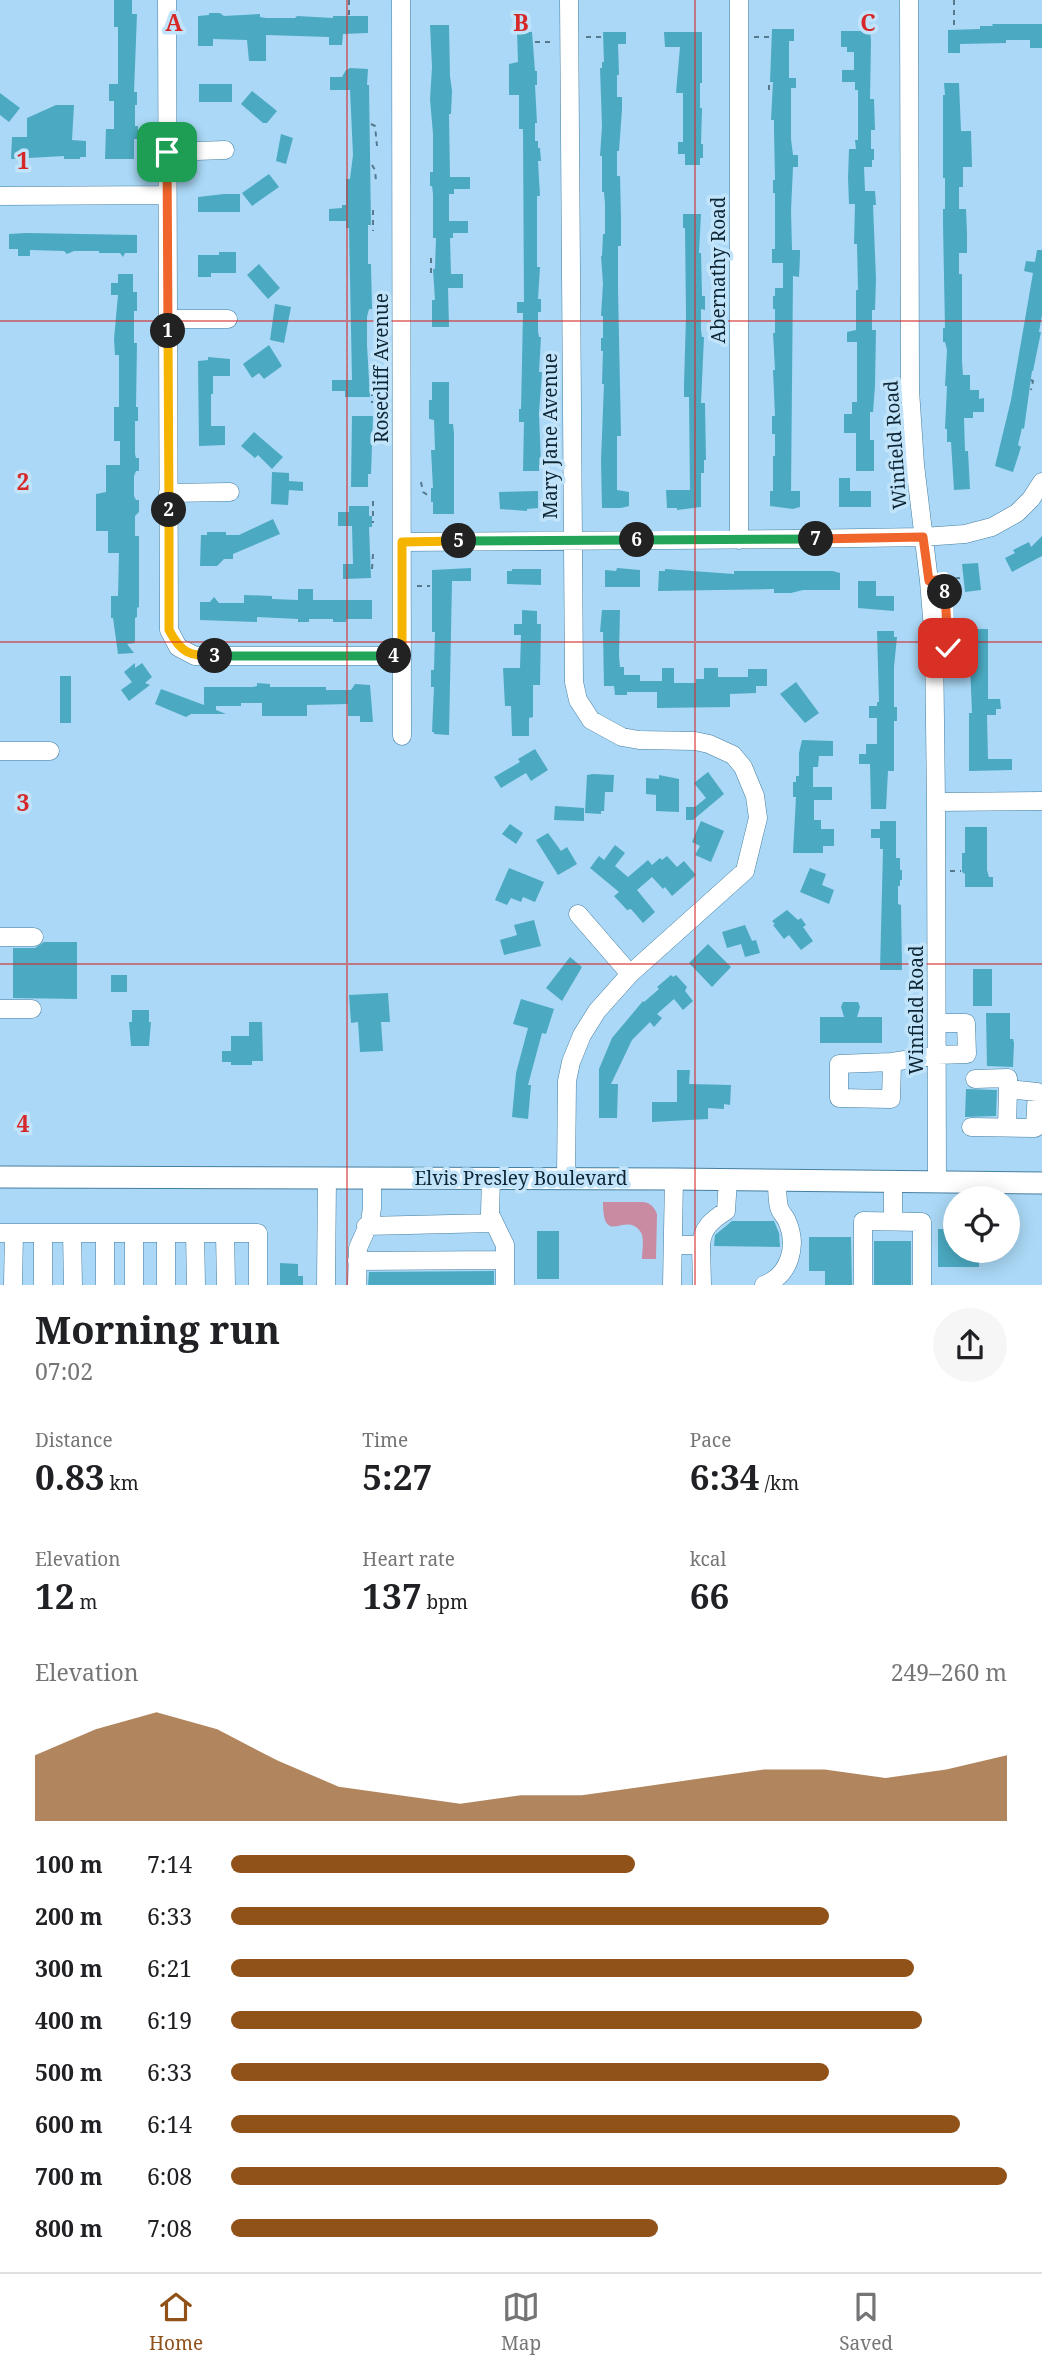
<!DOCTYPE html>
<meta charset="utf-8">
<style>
:root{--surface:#fff;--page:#f6f6f6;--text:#202124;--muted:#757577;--line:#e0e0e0;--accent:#91521a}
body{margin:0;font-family:"Noto Serif",serif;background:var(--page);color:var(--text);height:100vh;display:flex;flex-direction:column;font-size:26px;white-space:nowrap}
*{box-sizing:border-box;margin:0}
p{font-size:23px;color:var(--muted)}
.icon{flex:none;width:38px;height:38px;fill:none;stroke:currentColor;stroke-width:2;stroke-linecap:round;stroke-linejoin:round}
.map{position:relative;height:1285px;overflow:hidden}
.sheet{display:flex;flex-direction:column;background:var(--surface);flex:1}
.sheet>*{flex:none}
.tools{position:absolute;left:943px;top:1186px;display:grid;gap:14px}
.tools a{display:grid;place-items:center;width:77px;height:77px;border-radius:50%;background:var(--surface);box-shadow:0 4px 18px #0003;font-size:35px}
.pin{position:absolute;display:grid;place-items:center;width:60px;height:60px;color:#fff;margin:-30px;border-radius:14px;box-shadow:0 4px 10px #0006}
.km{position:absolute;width:35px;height:35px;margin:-18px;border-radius:50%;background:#222;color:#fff;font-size:19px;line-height:35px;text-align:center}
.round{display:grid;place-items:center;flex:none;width:74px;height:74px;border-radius:37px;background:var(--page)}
.overview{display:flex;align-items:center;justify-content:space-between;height:119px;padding:0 35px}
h1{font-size:38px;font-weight:700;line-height:52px}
.metrics{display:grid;grid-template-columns:repeat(3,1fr);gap:10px;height:119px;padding:7px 35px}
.metrics div{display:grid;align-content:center}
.metrics b{font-size:35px;font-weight:700}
.metrics small{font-size:19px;font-weight:400}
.metrics p{font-size:19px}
.chart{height:196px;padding:14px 35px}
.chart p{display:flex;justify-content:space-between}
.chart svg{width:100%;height:126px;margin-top:7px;fill:var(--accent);opacity:.7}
ul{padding:0 35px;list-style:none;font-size:23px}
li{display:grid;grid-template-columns:112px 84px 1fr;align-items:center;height:52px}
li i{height:18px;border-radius:9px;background:var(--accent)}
.dock{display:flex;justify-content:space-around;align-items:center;height:98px;border-top:2px solid var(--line);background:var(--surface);font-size:19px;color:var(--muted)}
.dock a{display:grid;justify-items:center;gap:4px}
.dock .selected{color:var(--accent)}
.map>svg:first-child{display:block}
.green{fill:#c98ba1}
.building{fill:#4baac2}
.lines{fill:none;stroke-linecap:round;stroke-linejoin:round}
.minor-casing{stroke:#467fa1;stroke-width:19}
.major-casing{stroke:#467fa1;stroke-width:23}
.path{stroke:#57798e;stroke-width:2;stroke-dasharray:5 5;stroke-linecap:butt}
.minor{stroke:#fff;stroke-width:18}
.major{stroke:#fff;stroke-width:21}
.split-1-casing{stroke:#fff;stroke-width:14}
.split-2-casing{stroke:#fff;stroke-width:14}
.split-3-casing{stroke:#fff;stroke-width:14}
.split-4-casing{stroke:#fff;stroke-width:14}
.split-5-casing{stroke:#fff;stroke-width:14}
.split-6-casing{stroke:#fff;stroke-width:14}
.split-7-casing{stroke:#fff;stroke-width:14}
.split-8-casing{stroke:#fff;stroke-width:14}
.split-9-casing{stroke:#fff;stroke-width:14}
.split-1{stroke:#f0652b;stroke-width:9}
.split-2{stroke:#f5b400;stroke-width:9}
.split-3{stroke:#f5b400;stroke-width:9}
.split-4{stroke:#22a559;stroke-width:9}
.split-5{stroke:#f5b400;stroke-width:9}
.split-6{stroke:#22a559;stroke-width:9}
.split-7{stroke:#22a559;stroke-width:9}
.split-8{stroke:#f0652b;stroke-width:9}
.split-9{stroke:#f0652b;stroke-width:9}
.grid{fill:none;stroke:#d62828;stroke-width:2;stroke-opacity:0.55}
.labels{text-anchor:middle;stroke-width:7;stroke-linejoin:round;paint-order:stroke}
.street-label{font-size:19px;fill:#0e2533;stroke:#c2e4fb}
.grid-label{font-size:23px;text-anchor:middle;font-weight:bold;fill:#d62828;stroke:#c2e4fb;stroke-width:7;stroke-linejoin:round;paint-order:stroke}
</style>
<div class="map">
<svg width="1042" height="1285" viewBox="0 0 1042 1285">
<rect width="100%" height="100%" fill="#aad8f6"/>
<path class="green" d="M603,1202h40c8,1 11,5 14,12l-1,45h-14c0,-8 3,-22 -2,-28 -15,-20 -37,17 -37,-29z"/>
<path class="building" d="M114,0h18v14h5l-3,78h3v13h-2v21h3v13h-4v20h-29l1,-30h8v-28h-5v-17h9v-57h-4z
M209,13h11l4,3 36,-2v3l6,1h29l2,-2 36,2v-2h35v17l-25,1 -1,11h-13v-8l-63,-2v26h-17l-2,-21 -34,-1v7h-15v-30l11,-1z
M992,24h50v24h-12v-8h-24v3l-46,1v9h-12v-23l32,-1v-3h13z
M430,25h19l1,51 2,15 -1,23h-2l1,63h20v12h-16v5h-5v27h19v12h-15v5h-3l1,36h12v14h-15l1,39h-17v-27h3l-2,-31h2l1,-31h-3v-44l-1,-8h-2v-14h3v-38l-3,-35 2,-32z
M772,29h22v12h-5v37h7v10h-5v51l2,16h5v12h-5l-2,43 1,40h8v6l-1,21 -6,-1 -2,215h9v16l-7,2 -23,-3v-15h3v-35h2v-22h-3v-18h3l-2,-46h2l-2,-37h2v-24h-2v-13h2v-8h8v-25h-11v-14h3v-56h-2v-13h2l-1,-50v-10h-3l2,-38h-3z
M841,31h29l1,9 -1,59h4l1,31h-4v19h3v11h-2v7h-8l1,24h10l1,14h-3l3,74 -1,31h-3v20h4l-1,56 -2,26h-3v28h4v31h-18v-38h-12v-19h8v-12h5v-60h-10v-10l9,-2v-40h2l-1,-46h-3l1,-40h-6l-1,-26 1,-29h7l-1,-9h3v-50h-3v-8h-13v-12h12v-18h-7v-5h-6z
M517,32h15l3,39h2v14h-2l2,38h-2v18h3v7h2l1,13h-3l2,35h-3v71h3l-2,32h3v13h-3v19l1,6h2l-2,35h3l-3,41 2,52h-2v6h-16l1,-49h-5v-13h2l2,-96h-6v-11h7l-1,-173h-4v-34h-10v-31l9,-2z
M603,32h23v12h-8l1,31h-2v22h5v12l-3,42h-2v25h3l1,43v27h-3v42l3,148h-4v54l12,2v14l-8,2h-19l-1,-48 3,-76h-2l1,-33h-2v-13h2v-22h-2l2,-32 -2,-28h1l1,-22h2v-30l-1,-12h-2v-36h-2l2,-30 -2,-58h2v-6h2z
M664,32h38v51h-2v25h2l-1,36h2v14h-3v7h-15v-11h-7v-12h5v-49h-7l4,-46h-15z
M350,68l18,1 -1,16h2l2,140h-3v39h3l1,45h-3l-2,8v28l3,52h-25v-6h-13v-11h20l-3,-152h-3v-7h-17v-12l13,-1v-3h4v-26h4l3,-24 -3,-65h-20v-13h12l4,-7z
M944,83h15l2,48h10l1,36h-9v20h-4v22h7l1,24v20h-8v21h3v87l1,14h7v15h9v9l5,-1v14h-11v6h-9l1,33h3l2,38 -16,1 -3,-48h-4v-13h-2l2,-43h-2l2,-36 -2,-8h-2v-14h2l-2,-104v-15h2v-31h-2v-83h2z
M199,84h33v18h-33z
M252,91l25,20 -10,12h-4l-22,-19z
M0,93l20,15 -11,14 -9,-7z
M56,105h18l-2,35 14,1v16h-6v2h-16v-3l-53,3 1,-22h15v-19z
M281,134l12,4 -7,26 -10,-3z
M269,174l10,13 -27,19 -10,-13z
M224,194h16v18h-42v-15z
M683,214h18l-2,39h2l1,43h3v14l-4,-1v21l1,7h2l-3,66h4l1,57h-2v13h-3v34l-24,3v-2h-10l-1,-18h24l-1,-93h-5v-12l2,-69 -1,-88h-2z
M26,233l111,2v18h-12l-2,4 -3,-4h-21v-2h-25l-7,3 -3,-3 -34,-1v6h-12v-7h-9v-15z
M1037,250h5v65l-3,17h2l-8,39h-1l-8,58 -2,-1 -4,17 3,2 -8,25 -18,-6 16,-66 22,-127 -9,-2 2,-10 9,1z
M219,252h17v21h-25v4h-13v-22h21z
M259,264l21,24 -12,11 -21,-24z
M118,274h15v18h4v19h-3v32h3l-1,64h2v14h-3v33l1,4h3v13h-3l-2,5v20l2,4h3v12l-4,4v20h4v71l-2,1v9l-2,1v25l-8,1 7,9 -16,1 -5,-36h-2v-22h7l1,-43h-11v-22h-12v-37l10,-2v-27h14v-24h-6v-34h5v-52h-4l-1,-16 4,-44h-7v-12h7z
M275,304l16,3 -7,36 -14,-3z
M269,345l13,21 -18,13 -5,-6 -7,5 -9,-14z
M208,357l22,2v17h-17v18h-2v32h14v19l-26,1 -1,-85 10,-1z
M432,382h17v42h4l1,10v80h-21v-12h-2v-14h2l-2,-38h4l-1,-30 -5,-1v-19h3z
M352,416h21l-2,58h-3v13h-17z
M254,432l29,25 -11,12 -14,-14 -3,3 -14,-12z
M272,472l17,1v8l14,1v9l-14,-1 -1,15 -17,-1z
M839,478h11v13h21v16h-32z
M538,491v17l-11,1v2l-27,-2 -1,-17z
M349,506h20v10h3v11h-3l2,51 -28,1v-15h10l-1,-38h-14v-14h11z
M273,519l7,15 -47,20v5h-9l-7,7h-17l1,-31h6v-3h19v3h13z
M1042,536v20l-30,16 -7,-14 10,-5 -2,-3 16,-8 2,5z
M978,563l3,27 -16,2 -3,-28z
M471,568v13h-19l-3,154 -15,-1v-2h-2l2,-45h-3v-17h3l1,-38h-3v-62z
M617,568l23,2v17h-35v-17l11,1z
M512,569h29v16l-34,-1v-13h5z
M665,569l69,5v-3h99l7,2v17h-37l-12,3h-17v-4l-116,2 1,-20h6z
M858,581h18v15h18v15l-36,-3z
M298,589h15v11h59v19h-26v3h-13v-3h-24v3h-11v-3l-41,-2v5l-57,-2v-18h10l4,-5 5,6h25v-8l28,1v3l26,1z
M522,610l15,1v13h4l-1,61h-7v32l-4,1v18h-17l-1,-30h-6l-2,-38h17l1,-33h-7v-11h8z
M602,610h18l-1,46 1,11h4v8h16v6h22v-13h12v15h22v-4h8v-11h14v9h30v-8h19v17h-11v7l-26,1v13l-73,1v-16h-30v3h-12l-1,-9h-10l-1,-54h-3z
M972,629h16v70h12l1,10h-5v6h-9l1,44h24v11l-43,1v-58h3l-3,-71h3z
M877,631h17v6h3l-3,30v40h3v14h-3v50h-6l-2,38h-15l-1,-45h-11v-10h7v-10h11v-26h-8v-12h8v-4h2z
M135,663v5l7,-5 10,14 -7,6 5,2 -21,16 -8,-11 11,-8 -8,-10z
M60,676h11v47h-11z
M796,682l23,31 -14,10 -25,-29z
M257,683l13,1v3h56v3h25l4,-6 15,1 3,37h-13v-6h-12v-12l-41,1v11h-45v-13h-21v3h-25v4l10,4h-35l-5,3 -31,-13 6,-15 43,16v-18h49l4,-1z
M802,740l31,1v15h-14l-1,11h-5v20h19v13h-18v20h7v9h13v17h-11v7h-30l3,-56h-3v-15h3v-6h3v-23z
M535,749l13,21 -17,11 -5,-8 -25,15 -7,-11 26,-15 -2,-3z
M708,772l16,22 -31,26h-7v-13h9l11,-9 -12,-15z
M593,774l21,1 -1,17h-8l-1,19h-3v3l-16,-1 2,-38z
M659,775l20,4v33l-23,-1v-16l-10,-1v-16l13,1z
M555,806l29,2v13l-30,-1z
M701,821l23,10 -13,31 -16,-7 5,-9 -8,-4z
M880,821h16v37h4v12h2v10h-2v6h-2v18l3,1 1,65h-22l3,-121h-3v-11h-9v-9h9z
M510,824l13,9 -7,11 -14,-10z
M965,827h22v43l2,7h4v10h-28v-13l-3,-2v-19h3z
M548,833l13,18 6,-4 10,17 -19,11 -22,-35z
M615,845l10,8 -10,13 13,11 20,-17 4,5 8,-7 2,2 5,-4 10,11 7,-6 12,14 -24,21 -7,-9 -2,2 -11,-12 -15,13 18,22 -12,11 -12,-14 -4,1 -13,-14 5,-4 -29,-24 9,-12 5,4z
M509,868l35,14 -9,20 -12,-5 -2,5 -10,-4 -4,7 -12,-5z
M810,868l16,6 -4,11 12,5 -5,14 -29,-12z
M787,910l11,10 3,-2 5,7 -3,2 10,14 -12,9 -12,-15 -5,4 -11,-14 2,-1 -3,-3z
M534,920l7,26 -37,9 -4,-15 17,-5 -3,-10z
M745,925l7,16 4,-1 4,13 -15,4 -4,-13 -14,4 -5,-16z
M44,942h33v57l-64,-1v-50h22z
M708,944l23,23 -19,20 -23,-24z
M570,957l12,10 -20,34 -16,-13z
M973,969h19v37h-19z
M111,975h16v17h-16z
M671,975l2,2 3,-2 11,12 -2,4 8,10 -10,9 -9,-11 -17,15 5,4 -8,9 -4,-5 -18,18 -21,44h7l-1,34h-18v-49l13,-31 31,-37 1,1 15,-13 -2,-2z
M388,993l2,29h-9l2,29 -23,1 -2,-30 -7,1 -2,-28z
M521,999l33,10 -8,25 -4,-1 -14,52h3l-3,34 -16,-2 4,-44 12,-45 -15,-4z
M843,1002h15l2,5 -3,10h25v26h-62v-26h24l-3,-10z
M132,1010h17v12h2l-2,24h-18l-2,-24h3z
M986,1013h24v26h3l1,4 -1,24 -26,-1z
M249,1022h13l1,39h-11v4h-21v-3h-9v-11h9v-15h18z
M677,1070h13l-1,14 42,1 -1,20 -6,-1v5l-16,-1v11l-56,3v-20h25z
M966,1089l31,1 -1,26 -31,1z
M732,1221h42l5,12 1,14 -66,-1 1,-11z
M938,1229h18v22h23v16h-41z
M537,1231h22v48h-22z
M809,1237h42l1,48h-27v-14h-16z
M874,1241h37v44h-37z
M280,1263l18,1v12h5v9h-23z
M494,1271v14h-126l1,-13z"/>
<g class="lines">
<g class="minor-casing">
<path id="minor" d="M167,0l2,630 9,17 17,9h207
M401,0l1,736
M739,0v540
M909,0l1,390 5,75 14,116 5,60 2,161 1,379
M168,152l57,-2
M0,196l167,-1
M168,319h60
M168,493l62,-1
M402,542l394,-3 127,-2 42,-3 27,-7 25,-14 14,-14 11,-17
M0,751h50
M936,802l106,-1
M578,914l52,60
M0,937h34
M0,1009h32
M892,1062l-53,2v34l52,1 1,-37 45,-7 30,-1 -1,-31h-29
M975,1079l33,-1v11l29,3 -1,16
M971,1127l64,1 1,-20h6
M1007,1127l1,-38
M491,1178l-1,36 15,31v40
M566,1178l1,-97 4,-19 11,-27 15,-24 33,-37 115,-103 13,-53 -3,-22 -12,-29 -10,-12 -24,-11 -14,-3 -56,-1 -17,-3 -31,-17 -13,-20 -4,-18 -5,-682
M893,1221v-41
M366,1226l126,-3
M0,1233h258v52
M72,1233l1,52
M105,1233v52
M134,1233v52
M166,1233v52
M195,1233l1,52
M225,1233l1,52
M673,1245h28c1,-17 11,-25 25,-34l2,-32
M701,1245l1,40
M357,1261l148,-1
M13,1285l1,-52
M43,1285v-52
M326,1285l1,-107
M357,1285l1,-37 12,-27 2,-13v-30
M672,1285l2,-106
M764,1285c26,-10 34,-39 23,-64 -2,-5 -7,-9 -8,-14 -2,-8 -2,-19 -2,-28
M863,1285v-64l59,1v63"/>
</g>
<g class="major-casing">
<path id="major" d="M0,1177l674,2 368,4"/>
</g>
<path class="path" d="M349,0v15
M954,0v28
M586,37h16
M754,37h17
M535,42h20
M769,90v-9
M371,124l4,2 2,20
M372,165l3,5 1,11
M373,210v21
M431,258v15
M1031,380l2,1 -2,9
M372,381v22
M421,482l2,10 6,4
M373,501v22
M372,569l1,-15
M945,579l16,-1
M417,586h13
M950,871h11"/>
<use href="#minor" class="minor"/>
<use href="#major" class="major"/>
</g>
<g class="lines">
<g class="split-1-casing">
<path id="split-1" d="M167,152l1,179"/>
</g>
<g class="split-2-casing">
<path id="split-2" d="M168,331l1,179"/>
</g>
<g class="split-3-casing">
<path id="split-3" d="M169,510v120c12,23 20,26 46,26"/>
</g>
<g class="split-4-casing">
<path id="split-4" d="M215,656h179"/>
</g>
<g class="split-5-casing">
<path id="split-5" d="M394,656h8v-114l57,-1"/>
</g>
<g class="split-6-casing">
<path id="split-6" d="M459,541l178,-1"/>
</g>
<g class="split-7-casing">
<path id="split-7" d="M637,540l179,-1"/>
</g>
<g class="split-8-casing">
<path id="split-8" d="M816,539l107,-2 6,44 15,-2 1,13"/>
</g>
<g class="split-9-casing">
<path id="split-9" d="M945,592l3,56"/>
</g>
<use href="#split-1" class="split-1"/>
<use href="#split-2" class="split-2"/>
<use href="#split-3" class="split-3"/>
<use href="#split-4" class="split-4"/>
<use href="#split-5" class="split-5"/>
<use href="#split-6" class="split-6"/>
<use href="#split-7" class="split-7"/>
<use href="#split-8" class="split-8"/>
<use href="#split-9" class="split-9"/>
</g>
<path class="grid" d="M347,0v1285M695,0v1285M0,321h1042M0,642h1042M0,964h1042"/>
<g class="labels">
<g class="street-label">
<text transform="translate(718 270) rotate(-90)" y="7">Abernathy Road</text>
<text transform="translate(381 368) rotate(-90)" y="7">Rosecliff Avenue</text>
<text transform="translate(550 436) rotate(-90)" y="7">Mary Jane Avenue</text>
<text transform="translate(895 445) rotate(-94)" y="7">Winfield Road</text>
<text transform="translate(916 1010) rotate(-90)" y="7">Winfield Road</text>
<text x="521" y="1185">Elvis Presley Boulevard</text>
</g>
</g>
<g class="grid-label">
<text x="174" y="31">A</text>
<text x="521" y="31">B</text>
<text x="868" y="31">C</text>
<text x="23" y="169">1</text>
<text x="23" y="490">2</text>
<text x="23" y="811">3</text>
<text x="23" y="1132">4</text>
</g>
</svg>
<div class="tools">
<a><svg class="icon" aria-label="locate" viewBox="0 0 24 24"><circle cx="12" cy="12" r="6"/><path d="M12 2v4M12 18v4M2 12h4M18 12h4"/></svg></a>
</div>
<div class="pin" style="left:167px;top:152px;background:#1e9e55"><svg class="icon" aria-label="arrive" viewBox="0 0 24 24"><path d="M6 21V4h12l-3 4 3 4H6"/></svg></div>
<div class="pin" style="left:948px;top:648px;background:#d93025"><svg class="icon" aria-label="check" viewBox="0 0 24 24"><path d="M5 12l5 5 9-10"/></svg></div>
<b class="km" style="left:168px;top:331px">1</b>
<b class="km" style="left:169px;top:510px">2</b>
<b class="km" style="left:215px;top:656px">3</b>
<b class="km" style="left:394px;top:656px">4</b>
<b class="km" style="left:459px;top:541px">5</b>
<b class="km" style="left:637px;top:540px">6</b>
<b class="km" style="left:816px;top:539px">7</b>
<b class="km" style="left:945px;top:592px">8</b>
</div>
<section class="sheet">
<div class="overview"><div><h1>Morning run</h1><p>07:02</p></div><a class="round"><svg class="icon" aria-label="share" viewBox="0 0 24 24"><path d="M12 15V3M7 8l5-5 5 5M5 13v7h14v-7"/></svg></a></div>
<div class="metrics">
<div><p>Distance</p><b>0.83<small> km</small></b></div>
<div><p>Time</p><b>5:27</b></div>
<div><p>Pace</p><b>6:34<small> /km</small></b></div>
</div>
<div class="metrics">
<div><p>Elevation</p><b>12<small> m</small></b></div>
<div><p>Heart rate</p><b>137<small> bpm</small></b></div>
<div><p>kcal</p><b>66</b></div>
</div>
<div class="chart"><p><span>Elevation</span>249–260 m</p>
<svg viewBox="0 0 160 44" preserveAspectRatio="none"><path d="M0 44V21L10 12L20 6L30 12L40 23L50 32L60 35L70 38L80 35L90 35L100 32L110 29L120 26L130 26L140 29L150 26L160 21V44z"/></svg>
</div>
<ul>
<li><b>100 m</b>7:14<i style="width:52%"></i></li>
<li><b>200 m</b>6:33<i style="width:77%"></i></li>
<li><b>300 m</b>6:21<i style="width:88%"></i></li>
<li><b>400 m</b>6:19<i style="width:89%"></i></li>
<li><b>500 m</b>6:33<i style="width:77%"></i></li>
<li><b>600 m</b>6:14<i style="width:94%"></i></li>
<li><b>700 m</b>6:08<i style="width:100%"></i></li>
<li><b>800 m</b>7:08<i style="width:55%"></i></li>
</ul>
</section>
<nav class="dock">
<a class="selected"><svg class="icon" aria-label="home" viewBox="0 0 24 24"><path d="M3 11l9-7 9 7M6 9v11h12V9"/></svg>Home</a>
<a><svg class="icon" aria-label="map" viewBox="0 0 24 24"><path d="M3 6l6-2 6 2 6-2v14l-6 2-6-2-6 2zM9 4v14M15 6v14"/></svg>Map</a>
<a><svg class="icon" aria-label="saved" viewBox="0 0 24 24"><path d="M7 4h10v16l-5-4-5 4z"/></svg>Saved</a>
</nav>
